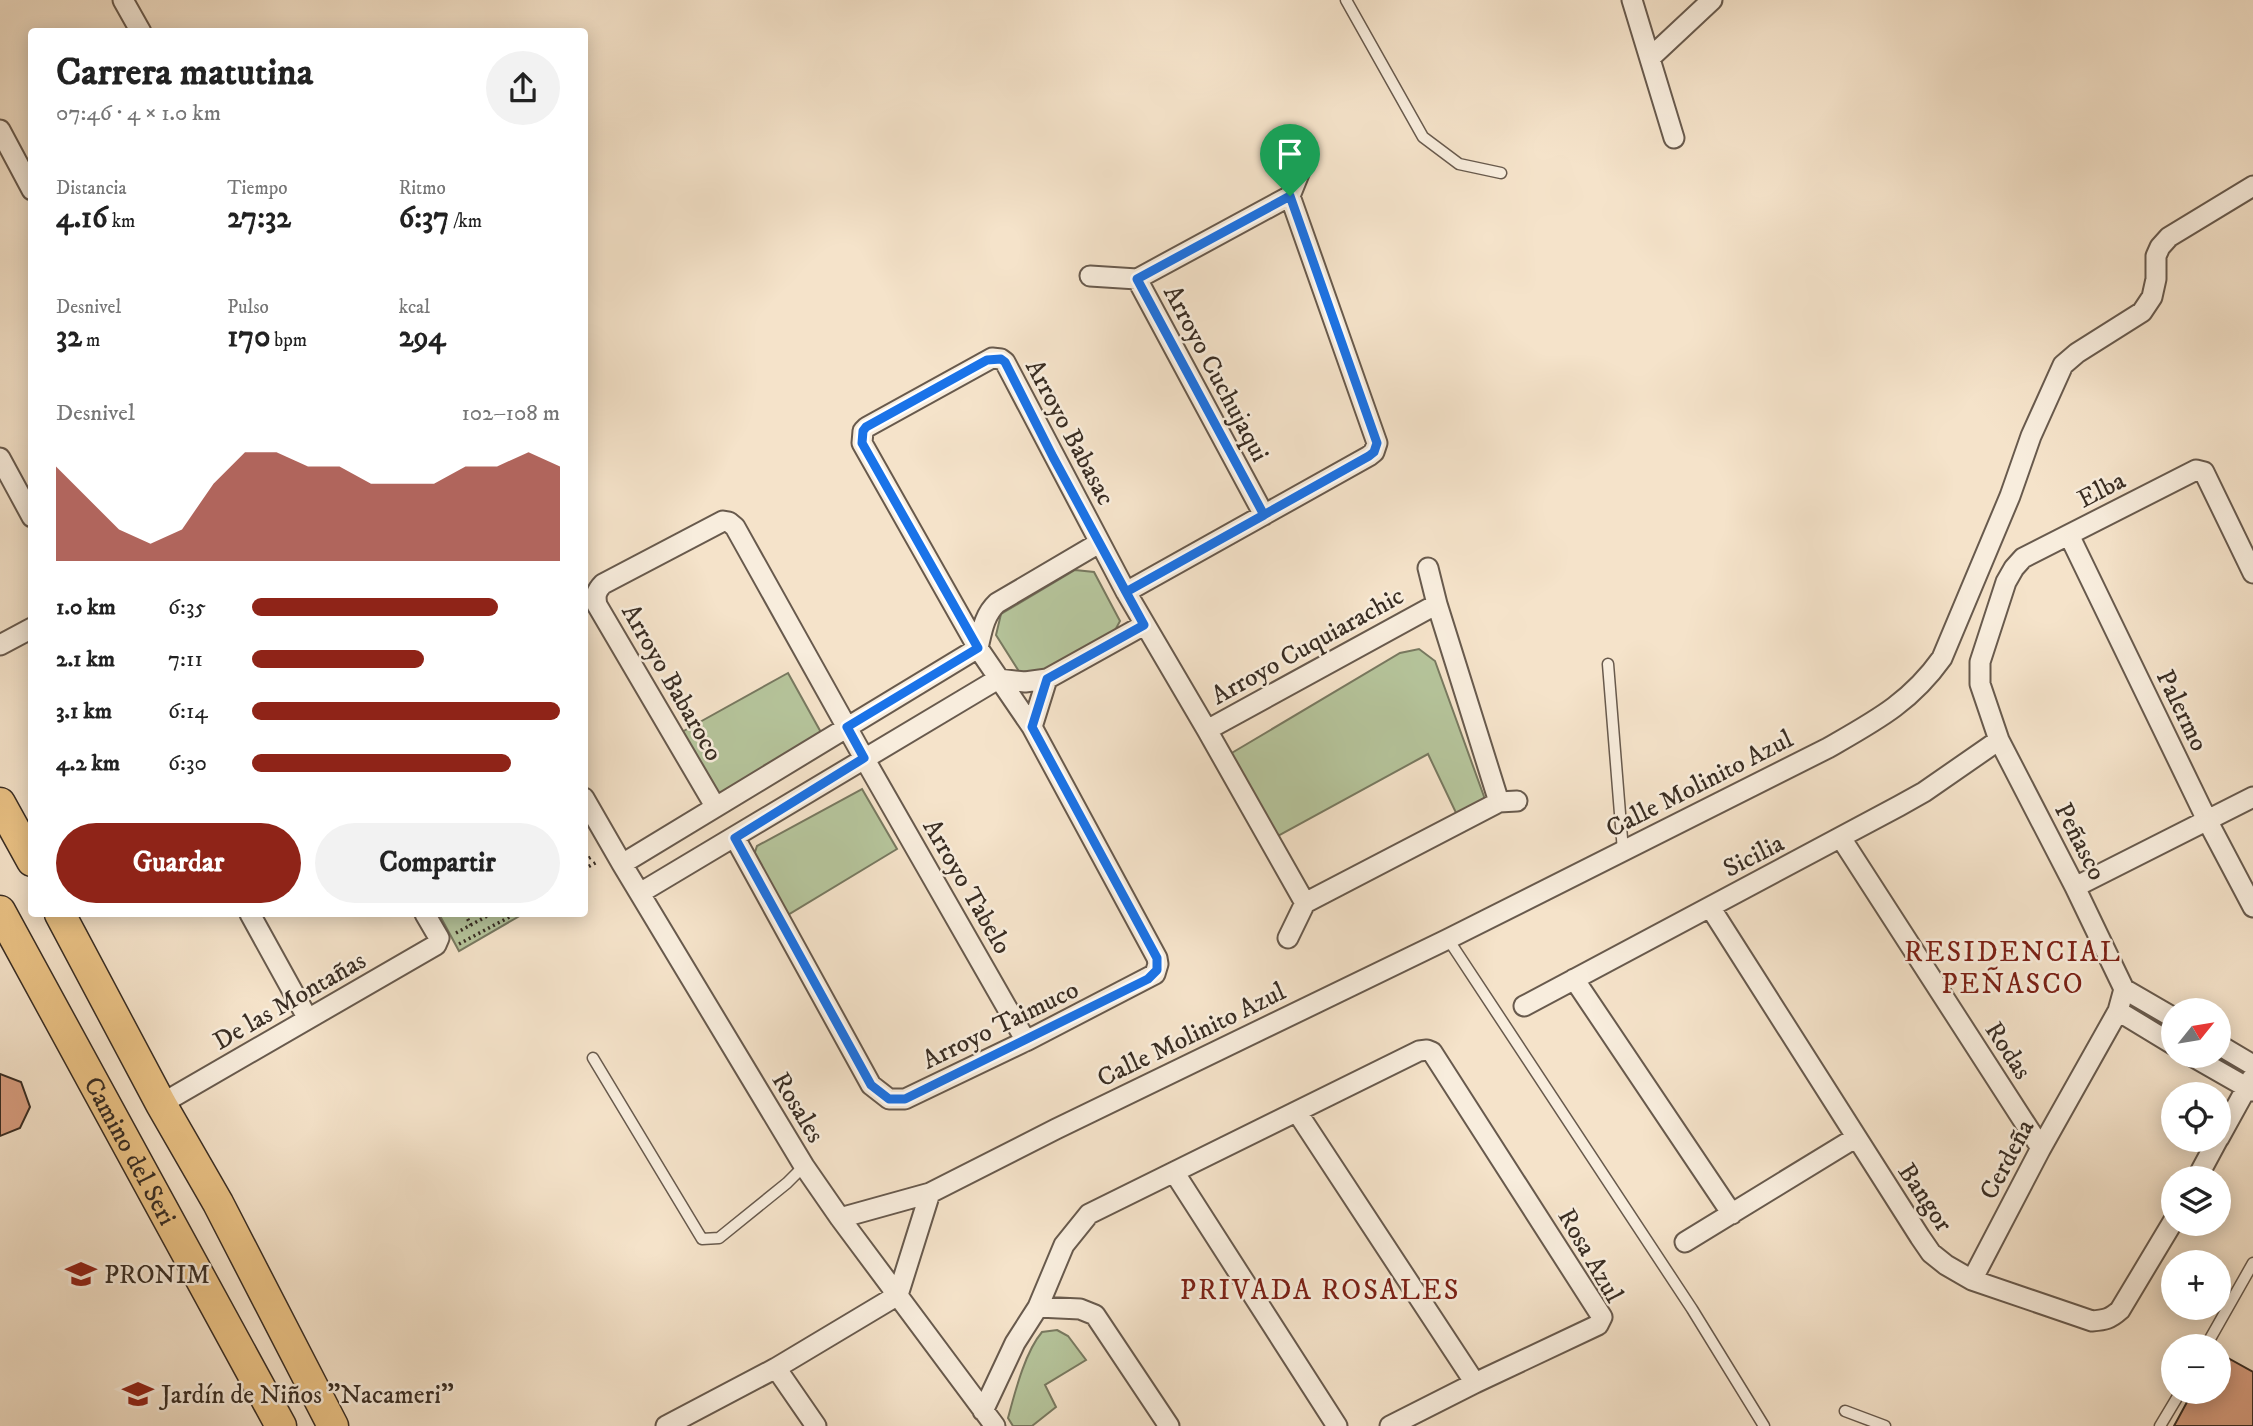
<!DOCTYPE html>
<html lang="es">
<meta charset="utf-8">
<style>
:root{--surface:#fff;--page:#f2f2f2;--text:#222;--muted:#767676;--accent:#8f2418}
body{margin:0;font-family:"IM FELL DW Pica",serif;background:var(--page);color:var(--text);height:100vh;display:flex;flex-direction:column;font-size:26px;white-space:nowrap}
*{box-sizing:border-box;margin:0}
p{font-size:23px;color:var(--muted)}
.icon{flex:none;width:38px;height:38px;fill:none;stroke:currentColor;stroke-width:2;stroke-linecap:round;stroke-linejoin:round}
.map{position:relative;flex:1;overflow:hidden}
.side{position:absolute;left:28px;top:28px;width:560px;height:889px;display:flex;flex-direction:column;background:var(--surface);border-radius:7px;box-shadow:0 4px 18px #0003}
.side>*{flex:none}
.needle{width:46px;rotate:60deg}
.fabs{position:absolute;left:2161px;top:998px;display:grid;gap:14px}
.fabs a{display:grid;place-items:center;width:70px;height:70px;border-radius:50%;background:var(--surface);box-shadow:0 4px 18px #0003;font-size:35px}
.pin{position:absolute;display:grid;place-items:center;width:60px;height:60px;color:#fff;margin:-72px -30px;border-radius:50% 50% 50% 0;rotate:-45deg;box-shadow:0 0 7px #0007}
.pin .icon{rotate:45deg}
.round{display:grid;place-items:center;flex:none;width:74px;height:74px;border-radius:37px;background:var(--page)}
.summary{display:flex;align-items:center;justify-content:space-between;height:119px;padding:0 28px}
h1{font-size:38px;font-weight:800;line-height:52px}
.figures{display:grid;grid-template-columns:repeat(3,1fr);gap:10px;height:119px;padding:7px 28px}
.figures div{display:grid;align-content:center}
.figures b{font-size:30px;font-weight:800}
.figures small{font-size:19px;font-weight:400}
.figures p{font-size:19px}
.chart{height:196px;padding:14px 28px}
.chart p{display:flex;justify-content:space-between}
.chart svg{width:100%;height:126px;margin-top:7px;fill:var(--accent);opacity:.7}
.cta{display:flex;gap:14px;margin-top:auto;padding:14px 28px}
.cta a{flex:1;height:80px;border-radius:42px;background:var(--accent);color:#fff;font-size:28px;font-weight:800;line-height:80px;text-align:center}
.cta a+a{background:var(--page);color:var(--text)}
ul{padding:0 28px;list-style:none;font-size:23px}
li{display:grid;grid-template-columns:112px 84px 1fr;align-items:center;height:52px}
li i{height:18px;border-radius:9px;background:var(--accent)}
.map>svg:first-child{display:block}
.green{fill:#b6c59c;stroke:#787960;stroke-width:2}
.building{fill:#d79d7f;stroke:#392d23;stroke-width:2}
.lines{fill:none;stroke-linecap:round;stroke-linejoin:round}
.lane-casing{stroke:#685a4d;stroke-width:13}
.street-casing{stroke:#685a4d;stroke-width:23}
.primary-casing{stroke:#392d23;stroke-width:33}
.path{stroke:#392d23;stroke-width:3.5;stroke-dasharray:2 3.5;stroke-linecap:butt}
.lane{stroke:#f8eddd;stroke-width:10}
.street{stroke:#f8eddd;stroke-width:19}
.primary{stroke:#eac285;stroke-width:30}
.route-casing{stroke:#fff;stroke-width:14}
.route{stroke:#1a73e8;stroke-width:9}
.labels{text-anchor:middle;stroke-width:5;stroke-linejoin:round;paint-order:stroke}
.street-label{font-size:26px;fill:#392d23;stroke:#f8eddd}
.poi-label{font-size:26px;fill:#392d23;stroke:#f8eddd;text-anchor:start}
.neighbourhood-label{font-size:28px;letter-spacing:2px;fill:#7a1f14;stroke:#f8eddd}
</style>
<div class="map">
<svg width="2253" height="1426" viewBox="0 0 2253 1426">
<rect width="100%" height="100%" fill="#f5e3ca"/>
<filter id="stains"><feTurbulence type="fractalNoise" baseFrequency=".00286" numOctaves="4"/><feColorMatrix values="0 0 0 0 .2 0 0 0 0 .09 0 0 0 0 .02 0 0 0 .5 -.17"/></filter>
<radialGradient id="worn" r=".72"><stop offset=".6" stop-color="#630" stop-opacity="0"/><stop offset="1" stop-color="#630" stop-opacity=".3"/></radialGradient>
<path class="green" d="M1075,570l19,2 26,49 -8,15 -71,43 -21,-6 -24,-38 5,-21z
M1419,649l16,12 51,141 -27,17 -31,-65 -150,82 -48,-82 170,-101z
M788,673l35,63 -104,62 -39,-65z
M862,789l35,60 -111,67 -33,-58 4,-12z
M439,914h84l-64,37z
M1057,1330l11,6 18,24 -41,25 11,22 -24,19h-19l-5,-8c7,-26 17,-66 34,-86z"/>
<path class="building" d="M0,1074l21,8 9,25 -10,21 -20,8z
M2219,1353l34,19v54h-79l19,-35h26z"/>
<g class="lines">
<g class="lane-casing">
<path id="lane" d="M1346,0l77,137 36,27 42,9
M1608,664l15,187
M1448,939l244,370 72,117
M593,1058l109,181 17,-1 68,-55 17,-17
M2206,1346l47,-83
M1845,1411l40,15
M2160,1426l21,-35"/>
</g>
<g class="street-casing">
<path id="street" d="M123,0l18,32
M1632,0l42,138
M1650,58l62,-58
M0,130l32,60
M1290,196l17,-42
M1090,276l47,3
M0,458l32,59
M2069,535l138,285 46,87
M1428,568l9,36
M1126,592l243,-136 5,-4 3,-9 -87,-247 -153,83 127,236
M0,645l32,-17
M1032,727l15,-48
M584,798l38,66 182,302 36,52 155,208
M1499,802l18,-1
M715,806l-118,-201c-2,-9 -1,-14 6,-21l120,-63 6,1 6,5 129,231 162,283
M735,838l136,247 18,14h16l121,-58 129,-67 3,-10 -1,-6 -125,-231 -54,-79 -116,-205 1,-12 4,-4 125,-69 9,1 4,3 121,230 81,138 98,173 194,-101 -62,-198 -230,126
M1841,838l200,310
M622,864l356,-216c4,-17 6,-33 19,-45l102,-60
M2075,887l178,-90
M640,893l358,-214 27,3 22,-3 97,-54
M1710,907l210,330 11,16 15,12 26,15 120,41c13,-1 18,-2 28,-11l54,-90
M250,914l58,105
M1288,938l17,-35
M1574,979l158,235
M1524,1006l375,-200 25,-14 75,-52
M2118,1011l56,34
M2174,1018l-50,-29 -49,-102 -76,-147 -19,-56v-22l26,-80 8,-14 9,-10 173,-88 8,2 49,101
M2219,1045l34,20
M2190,1055l63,36
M161,1104l275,-159 3,-7 -14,-24
M1297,1112l178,271
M2219,1138l33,-60
M1174,1172l163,254
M2197,1178l21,-39
M840,1218l90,-25 126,-64 392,-190 380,-191c47,-27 82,-45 114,-90l68,-162 21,-60 32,-71 14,-12 65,-41 10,-15 4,-18v-23l4,-9 9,-10 84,-51
M1685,1242l170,-104
M1972,1280l69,-132 77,-137 6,-22
M1038,1307l42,2 15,6 74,111
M776,1368l40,58
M983,1411l32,-68 23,-36 26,-62 25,-31 330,-163 8,-1 5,2 170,265 -4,8 -123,58 -85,43
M666,1426l110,-58 122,-73 32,-102"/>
</g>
<g class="primary-casing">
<g id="primary">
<path d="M0,803l32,58"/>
<path id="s1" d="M0,911l281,515"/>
<path d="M60,914l101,190 57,99 115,223"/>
</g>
</g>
<path class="path" d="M584,861l9,-5
M584,869l13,-7
M465,914l6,11
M456,933l35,-19
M459,944l56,-30"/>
<use href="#lane" class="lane"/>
<use href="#street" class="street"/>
<use href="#primary" class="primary"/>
</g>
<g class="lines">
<g class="route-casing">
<path id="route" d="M1290,196l87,247 -3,9 -5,4 -243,136 -73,-135 -48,-95 -4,-3 -14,1 -121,67 -3,4 -1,12 116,205 -131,79 17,31 -129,80 136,247 18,14h16l243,-120 9,-9v-12l-125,-231 15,-48 97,-54 -18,-33 138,-77 -127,-236 153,-83"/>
</g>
<use href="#route" class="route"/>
</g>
<defs>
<g id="school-bare" transform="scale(2.415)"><path d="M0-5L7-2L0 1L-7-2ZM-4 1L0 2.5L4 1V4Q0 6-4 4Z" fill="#8f2418" stroke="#f8eddd" stroke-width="2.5" paint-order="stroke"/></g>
</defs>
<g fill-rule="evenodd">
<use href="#school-bare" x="81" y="1274"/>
<use href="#school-bare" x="138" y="1394"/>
</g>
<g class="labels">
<g class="street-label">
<text transform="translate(1217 373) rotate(62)" y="9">Arroyo Cuchujaqui</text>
<text transform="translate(1071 432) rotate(62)" y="9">Arroyo Babasac</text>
<text transform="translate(2101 489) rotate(-27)" y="9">Elba</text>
<text transform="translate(1307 645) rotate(-29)" y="9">Arroyo Cuquiarachic</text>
<text transform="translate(673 682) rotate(60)" y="9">Arroyo Babaroco</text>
<text transform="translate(2183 710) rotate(64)" y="9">Palermo</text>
<text transform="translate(1699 783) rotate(-27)" y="9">Calle Molinito Azul</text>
<text transform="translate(2081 841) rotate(63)" y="9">Peñasco</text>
<text transform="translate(1753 855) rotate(-27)" y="9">Sicilia</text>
<text transform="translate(968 886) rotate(60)" y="9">Arroyo Tabelo</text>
<text transform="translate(289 1000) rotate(-30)" y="9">De las Montañas</text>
<text transform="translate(1000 1024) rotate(-26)" y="9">Arroyo Taimuco</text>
<text transform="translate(1191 1034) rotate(-26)" y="9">Calle Molinito Azul</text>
<text transform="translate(2009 1050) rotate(57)" y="9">Rodas</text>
<text transform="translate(799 1107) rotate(59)" y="9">Rosales</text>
<text dy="9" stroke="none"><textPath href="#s1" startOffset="273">Camino del Seri</textPath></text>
<text transform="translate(2006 1159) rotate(-62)" y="9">Cerdeña</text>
<text transform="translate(1926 1197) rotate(56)" y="9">Bangor</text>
<text transform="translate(1591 1255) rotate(60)" y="9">Rosa Azul</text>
</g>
<g class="poi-label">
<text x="104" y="1283">PRONIM</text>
<text x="161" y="1403">Jardín de Niños "Nacameri"</text>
</g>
<g class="neighbourhood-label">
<text x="2013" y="961">RESIDENCIAL<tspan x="2013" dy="32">PEÑASCO</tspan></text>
<text x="1320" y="1299">PRIVADA ROSALES</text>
</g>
</g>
<rect width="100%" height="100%" filter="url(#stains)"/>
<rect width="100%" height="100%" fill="url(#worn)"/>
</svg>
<div class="fabs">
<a><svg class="needle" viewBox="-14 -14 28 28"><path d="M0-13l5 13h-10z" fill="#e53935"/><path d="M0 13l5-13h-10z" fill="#767676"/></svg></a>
<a><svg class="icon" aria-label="locate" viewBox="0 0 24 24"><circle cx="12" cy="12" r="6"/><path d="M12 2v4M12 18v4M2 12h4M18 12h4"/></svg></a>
<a><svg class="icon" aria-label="layers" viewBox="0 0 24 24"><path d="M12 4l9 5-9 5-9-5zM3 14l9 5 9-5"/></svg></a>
<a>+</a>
<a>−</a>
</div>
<div class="pin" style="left:1290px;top:196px;background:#1e9e55"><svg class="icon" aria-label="arrive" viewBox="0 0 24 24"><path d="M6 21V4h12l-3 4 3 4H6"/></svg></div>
<section class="side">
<div class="summary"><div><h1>Carrera matutina</h1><p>07:46 · 4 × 1.0 km</p></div><a class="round"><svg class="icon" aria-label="share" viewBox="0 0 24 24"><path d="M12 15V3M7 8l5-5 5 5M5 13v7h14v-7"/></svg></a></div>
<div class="figures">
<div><p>Distancia</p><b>4.16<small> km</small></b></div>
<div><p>Tiempo</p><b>27:32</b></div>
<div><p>Ritmo</p><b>6:37<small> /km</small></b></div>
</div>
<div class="figures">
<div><p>Desnivel</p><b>32<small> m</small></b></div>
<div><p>Pulso</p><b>170<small> bpm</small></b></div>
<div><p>kcal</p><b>294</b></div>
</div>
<div class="chart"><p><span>Desnivel</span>102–108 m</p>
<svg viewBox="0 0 160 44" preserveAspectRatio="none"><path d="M0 44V11L10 22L20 33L30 38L40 33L50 17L60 6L70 6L80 11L90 11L100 17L110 17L120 17L130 11L140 11L150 6L160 11V44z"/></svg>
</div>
<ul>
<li><b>1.0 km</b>6:35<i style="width:80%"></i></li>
<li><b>2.1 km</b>7:11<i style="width:56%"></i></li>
<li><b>3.1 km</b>6:14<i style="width:100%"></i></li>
<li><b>4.2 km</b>6:30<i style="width:84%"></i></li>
</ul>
<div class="cta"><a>Guardar</a><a>Compartir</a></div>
</section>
</div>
